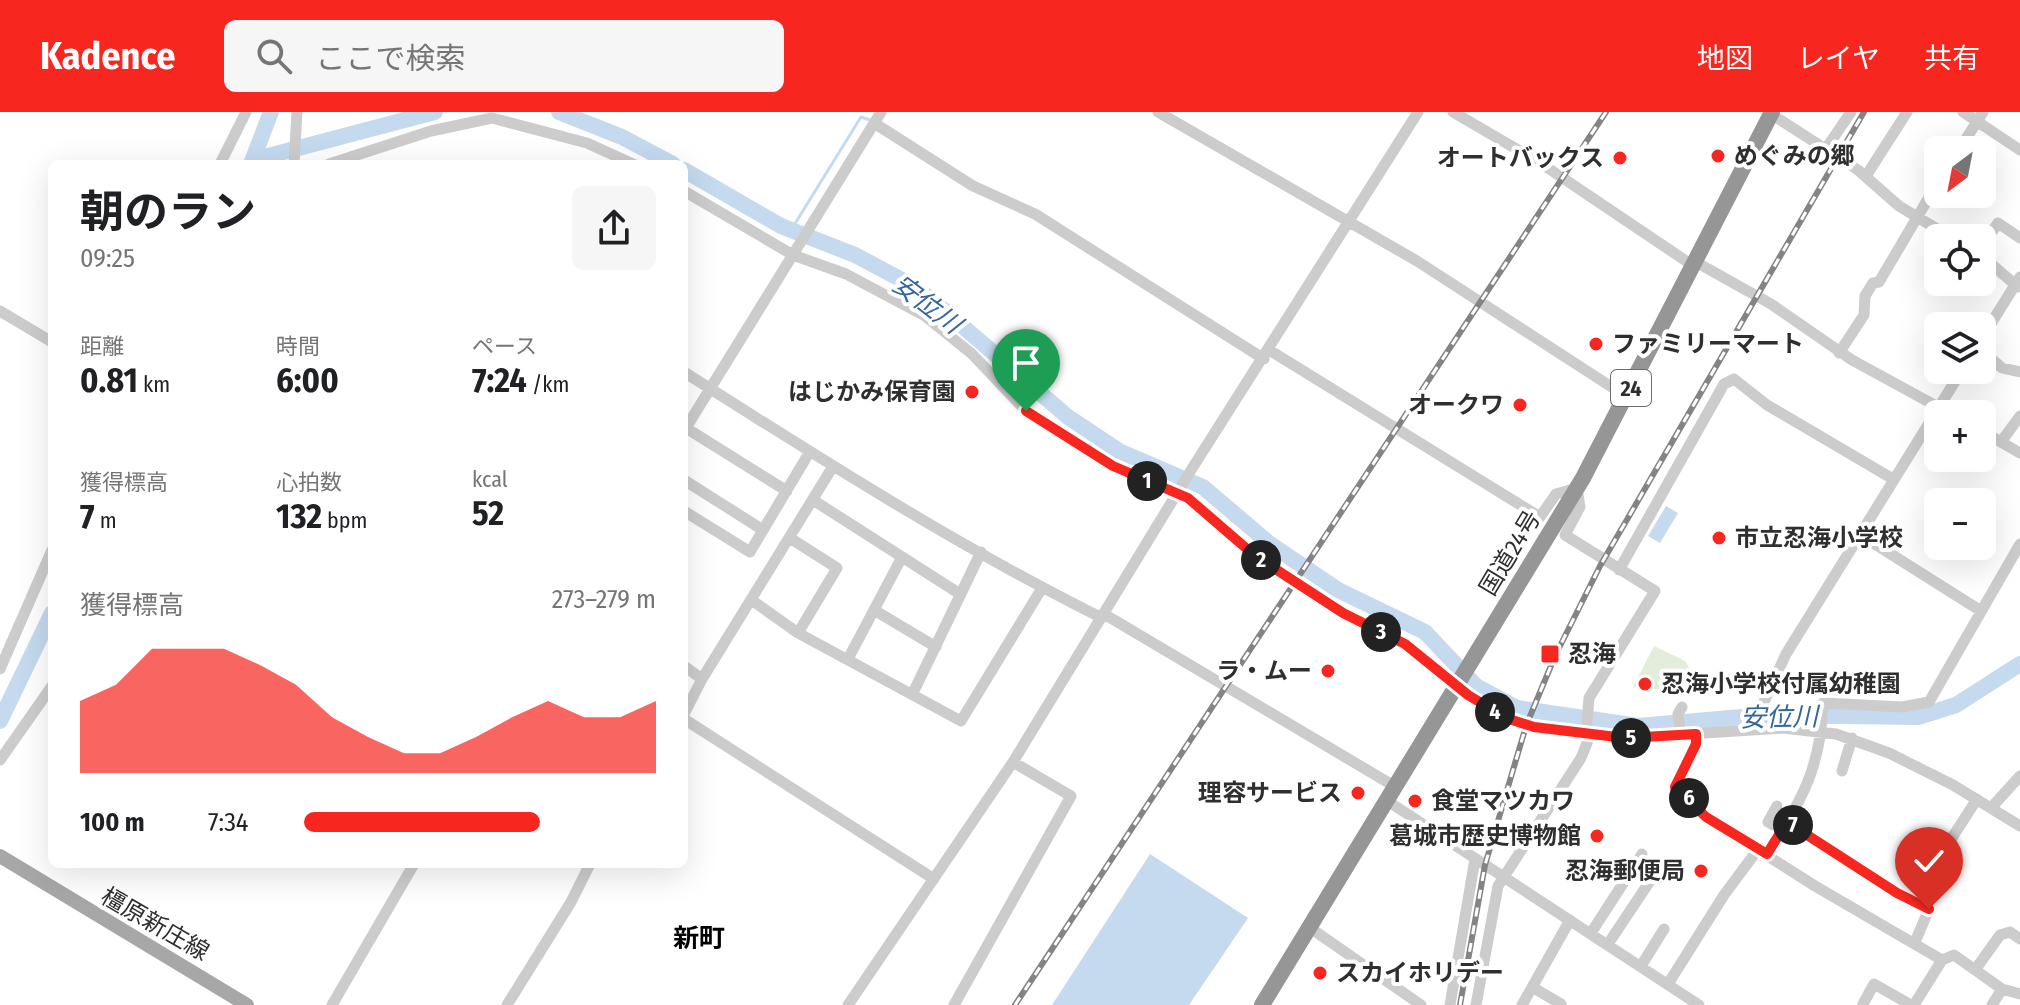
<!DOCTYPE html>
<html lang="ja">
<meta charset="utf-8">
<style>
:root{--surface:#fff;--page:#f6f6f6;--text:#202124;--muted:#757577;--accent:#f7261f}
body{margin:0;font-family:"Fira Sans Condensed","Noto Sans JP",sans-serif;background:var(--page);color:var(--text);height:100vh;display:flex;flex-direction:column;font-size:30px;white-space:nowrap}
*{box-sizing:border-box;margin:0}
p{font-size:26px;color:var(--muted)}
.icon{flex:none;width:44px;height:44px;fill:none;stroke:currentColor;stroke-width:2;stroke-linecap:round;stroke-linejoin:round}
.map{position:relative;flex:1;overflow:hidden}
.drawer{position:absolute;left:48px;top:48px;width:640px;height:708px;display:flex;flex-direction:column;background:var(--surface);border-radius:12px;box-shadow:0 8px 32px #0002}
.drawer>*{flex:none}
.needle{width:52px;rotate:212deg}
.buttons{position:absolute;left:1924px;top:24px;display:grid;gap:16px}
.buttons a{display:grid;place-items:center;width:72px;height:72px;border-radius:12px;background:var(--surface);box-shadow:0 8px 32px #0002;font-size:40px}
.pin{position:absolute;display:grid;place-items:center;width:68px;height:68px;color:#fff;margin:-82px -34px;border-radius:50% 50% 50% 0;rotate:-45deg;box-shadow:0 0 8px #0007}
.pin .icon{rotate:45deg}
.km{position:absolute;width:40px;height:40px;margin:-20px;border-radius:50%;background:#222;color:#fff;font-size:22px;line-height:40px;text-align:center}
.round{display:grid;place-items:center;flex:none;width:84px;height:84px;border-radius:12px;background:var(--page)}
.summary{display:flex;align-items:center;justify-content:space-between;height:136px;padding:0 32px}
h1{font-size:44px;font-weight:700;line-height:60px}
.metrics{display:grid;grid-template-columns:repeat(3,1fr);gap:12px;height:136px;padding:8px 32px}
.metrics div{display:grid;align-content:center}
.metrics b{font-size:34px;font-weight:700}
.metrics small{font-size:22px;font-weight:400}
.metrics p{font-size:22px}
.chart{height:224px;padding:16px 32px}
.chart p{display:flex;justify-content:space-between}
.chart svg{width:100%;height:144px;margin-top:8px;fill:var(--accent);opacity:.7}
ul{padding:0 32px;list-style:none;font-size:26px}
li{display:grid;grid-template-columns:128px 96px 1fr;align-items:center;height:60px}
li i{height:20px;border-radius:10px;background:var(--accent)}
header{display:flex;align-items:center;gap:48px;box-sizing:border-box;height:112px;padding:0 40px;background:var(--accent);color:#fff}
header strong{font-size:38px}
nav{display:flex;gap:44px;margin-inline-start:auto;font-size:28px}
.search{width:560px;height:72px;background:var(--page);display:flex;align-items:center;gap:20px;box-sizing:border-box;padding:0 28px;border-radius:12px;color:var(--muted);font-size:30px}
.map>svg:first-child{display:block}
.green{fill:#e3eddb}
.water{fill:#c5daef}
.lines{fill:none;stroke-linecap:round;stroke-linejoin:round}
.stream{stroke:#c5daef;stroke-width:3}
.river{stroke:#c5daef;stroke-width:16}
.minor{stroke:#ccc;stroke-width:11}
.major{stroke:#a7a7a7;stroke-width:14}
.highway{stroke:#969696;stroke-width:16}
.rail-casing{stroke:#848484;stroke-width:6}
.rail{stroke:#fff;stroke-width:3;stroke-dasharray:9;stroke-linecap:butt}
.route-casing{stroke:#fff;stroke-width:16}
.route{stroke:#f7261f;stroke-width:10}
.poi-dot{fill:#f7261f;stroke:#fff;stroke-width:3}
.labels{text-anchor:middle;stroke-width:8;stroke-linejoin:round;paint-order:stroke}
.shield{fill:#fff;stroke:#6d6d6d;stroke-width:2}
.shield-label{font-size:22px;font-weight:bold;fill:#2f2f2f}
.poi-label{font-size:24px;font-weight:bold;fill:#2f2f2f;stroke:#fff;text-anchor:start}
.street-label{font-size:24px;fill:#2f2f2f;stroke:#fff}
.water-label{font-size:26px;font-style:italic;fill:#346799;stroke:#fff}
.neighbourhood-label{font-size:26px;font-weight:bold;fill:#000;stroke:#fff}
</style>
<header>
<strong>Kadence</strong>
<div class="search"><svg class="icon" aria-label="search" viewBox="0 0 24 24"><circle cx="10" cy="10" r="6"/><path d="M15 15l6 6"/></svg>ここで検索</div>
<nav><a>地図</a><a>レイヤ</a><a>共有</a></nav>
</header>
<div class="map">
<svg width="2020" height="893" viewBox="0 0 2020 893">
<rect width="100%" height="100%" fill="#fff"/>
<path class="green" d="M1654,534l31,15 5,8 -12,22 -45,-4z"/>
<path class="water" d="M1666,394l12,7 -18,30 -12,-7z
M1150,742l98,64 -59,87h-137z"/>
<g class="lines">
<path class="stream" d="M791,118l70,-113 9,3"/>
<path class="river" d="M559,0l63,25 51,27
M251,52l20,-52
M255,52l13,-8 167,-44
M684,58l97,56 74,29 47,25 29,19 137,118 51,34 84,36 67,57 68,46 87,42 51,54 41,22 121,18 127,-11 153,2 38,-12 64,-41
M0,609l52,-108"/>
<path class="minor" d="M1158,0l259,149 210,136
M1453,0l89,52 150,101
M1963,0l57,38
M1771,2l87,56 41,36 53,32
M874,11l99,63 62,28 229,145
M1825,38l26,-38
M1959,38l24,-38
M220,52l26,-52
M294,52l3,-52
M329,52l102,-33 61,-13 95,25 46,21
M1866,64l41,-64
M684,79l109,64 53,19 79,42 47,38 54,57 87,55 75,32 66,57 89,58 62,31 63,51 38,23 20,8 99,12 158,-10 53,6 53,19 64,32 67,41
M1982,134l16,-23 22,15
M1982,144l36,31
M1694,149l77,43 81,56 99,54
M0,199l52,31
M1982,226l38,-61
M1269,238l271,167 16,-23 21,-6 3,19 -15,28 90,56 -66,107 -3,34
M1982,238l20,18 18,4
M1839,241l25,-38 1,-19 8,-13 6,-1 59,-100
M684,260c137,87 273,174 418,246
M686,316l101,63
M684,319l197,-319
M1982,319l38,22
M2001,330l19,-26
M684,368l79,50
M813,388l147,94
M684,399l66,41 59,-99
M1859,422l122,77
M790,426l47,30 -39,65
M1619,458l105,-186 10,-5 33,26 126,74
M753,489l45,32 163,88 81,-133
M874,498l62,37
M1104,502l290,172
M848,547l54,-102
M684,554l18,13 -18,35
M0,557l52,-119
M702,567l130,-211
M913,581l68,-141
M684,607l250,160
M1751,618l35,-76 176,-284
M1696,622v10l-21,43 31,30 109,69 127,74
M1681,625l-3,-23 4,-7
M0,648l52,-74
M1842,659l10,-33
M1386,688l313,205
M1777,694l-9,16 14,8
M1991,696l29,-32
M1787,710l110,71 32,16 -14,33
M1767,742c35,-54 54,-86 56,-151l79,4 27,-5 91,-158
M1912,788l65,-101
M1309,815l112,78
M1591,821l51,-79
M1608,832l52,-78
M1641,854l23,-37
M1975,858l25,-35 10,-3 10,7
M1668,872l56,-89 35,-47
M1532,875l29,17
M1863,892l11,-20 37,21
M332,893l82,-141
M507,893l64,-103 19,-38
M848,893l165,-243 180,-295 225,-355
M954,893l117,-209 -58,-34
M1450,893l25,-146
M1476,893l22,-119 83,-128 10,-25
M1522,893l48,-85
M1914,893l28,-45 12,-5 48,34 18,5
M1992,893l10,-16"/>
<path class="major" d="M0,744l247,149"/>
<path class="highway" d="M1262,893l321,-527 189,-366"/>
<g class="rail-casing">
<path id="rail" d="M1015,893l591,-893
M1460,893l25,-140 41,-139 29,-70 45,-90 264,-454"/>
</g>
<use href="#rail" class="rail"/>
</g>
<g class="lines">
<g class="route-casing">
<path id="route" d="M1026,299l87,55 75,32 66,57 89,58 62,31 63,51 38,23 28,9 91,11 71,-4v10l-21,43 31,30 61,37 20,-32 110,71 32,16"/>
</g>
<use href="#route" class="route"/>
</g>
<g class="poi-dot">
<circle cx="1718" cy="44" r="8"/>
<circle cx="1620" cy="46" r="8"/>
<circle cx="1596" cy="232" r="8"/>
<circle cx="972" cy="280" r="8"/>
<circle cx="1520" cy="293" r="8"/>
<circle cx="1719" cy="426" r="8"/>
<rect x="1540" y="532" width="20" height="20" rx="4"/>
<circle cx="1328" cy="559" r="8"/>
<circle cx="1645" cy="572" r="8"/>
<circle cx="1358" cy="681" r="8"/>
<circle cx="1415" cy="689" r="8"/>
<circle cx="1597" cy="724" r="8"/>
<circle cx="1701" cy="759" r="8"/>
<circle cx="1320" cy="861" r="8"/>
</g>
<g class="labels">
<rect class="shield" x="1611" y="258" width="40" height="36" rx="6"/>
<g class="shield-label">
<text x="1631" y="284">24</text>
</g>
<g class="poi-label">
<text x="1734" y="52">めぐみの郷</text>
<text x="1604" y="54" text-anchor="end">オートバックス</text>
<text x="1612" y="240">ファミリーマート</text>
<text x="956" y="288" text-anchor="end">はじかみ保育園</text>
<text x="1504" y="301" text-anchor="end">オークワ</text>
<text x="1735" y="434">市立忍海小学校</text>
<text x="1568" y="550">忍海</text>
<text x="1312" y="567" text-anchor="end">ラ・ムー</text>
<text x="1661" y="580">忍海小学校付属幼稚園</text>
<text x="1342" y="689" text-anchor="end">理容サービス</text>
<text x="1431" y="697">食堂マツカワ</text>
<text x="1581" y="732" text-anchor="end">葛城市歴史博物館</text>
<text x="1685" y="767" text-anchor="end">忍海郵便局</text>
<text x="1336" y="869">スカイホリデー</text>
</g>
<g class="street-label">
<text transform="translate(1510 441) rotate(-59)" y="8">国道24号</text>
<text transform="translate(155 812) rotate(30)" y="8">橿原新庄線</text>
</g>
<g class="water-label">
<text transform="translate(927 192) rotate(37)" y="9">安位川</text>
<text transform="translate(1779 605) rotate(-1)" y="9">安位川</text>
</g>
<g class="neighbourhood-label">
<text x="699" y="835">新町</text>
</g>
</g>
</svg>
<div class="buttons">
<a><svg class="needle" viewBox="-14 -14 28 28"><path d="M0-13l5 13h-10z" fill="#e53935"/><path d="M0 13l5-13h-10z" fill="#757577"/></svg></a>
<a><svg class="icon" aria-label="locate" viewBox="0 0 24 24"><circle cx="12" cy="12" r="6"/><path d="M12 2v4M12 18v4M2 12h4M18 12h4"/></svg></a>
<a><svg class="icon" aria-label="layers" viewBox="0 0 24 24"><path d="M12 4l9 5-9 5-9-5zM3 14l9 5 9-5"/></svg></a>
<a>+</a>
<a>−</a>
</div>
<div class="pin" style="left:1026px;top:299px;background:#1e9e55"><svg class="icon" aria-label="arrive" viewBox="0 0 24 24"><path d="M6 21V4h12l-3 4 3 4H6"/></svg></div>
<div class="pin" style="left:1929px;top:797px;background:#d93025"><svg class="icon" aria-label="check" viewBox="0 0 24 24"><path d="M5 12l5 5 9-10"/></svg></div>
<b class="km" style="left:1147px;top:369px">1</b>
<b class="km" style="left:1261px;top:448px">2</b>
<b class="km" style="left:1381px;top:520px">3</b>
<b class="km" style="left:1495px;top:600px">4</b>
<b class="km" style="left:1631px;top:626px">5</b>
<b class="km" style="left:1689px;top:686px">6</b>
<b class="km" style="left:1793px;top:713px">7</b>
<section class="drawer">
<div class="summary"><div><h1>朝のラン</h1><p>09:25</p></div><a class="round"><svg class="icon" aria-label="share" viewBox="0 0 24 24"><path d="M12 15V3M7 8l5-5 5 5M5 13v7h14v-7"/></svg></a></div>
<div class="metrics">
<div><p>距離</p><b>0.81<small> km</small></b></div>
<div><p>時間</p><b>6:00</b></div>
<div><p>ペース</p><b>7:24<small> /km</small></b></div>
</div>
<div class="metrics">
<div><p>獲得標高</p><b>7<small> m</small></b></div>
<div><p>心拍数</p><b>132<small> bpm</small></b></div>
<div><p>kcal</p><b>52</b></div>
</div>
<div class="chart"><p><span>獲得標高</span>273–279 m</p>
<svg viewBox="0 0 160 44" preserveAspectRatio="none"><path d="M0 44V22L10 17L20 6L30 6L40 6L50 11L60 17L70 27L80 33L90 38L100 38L110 33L120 27L130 22L140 27L150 27L160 22V44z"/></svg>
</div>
<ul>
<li><b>100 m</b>7:34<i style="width:67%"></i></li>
</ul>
</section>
</div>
